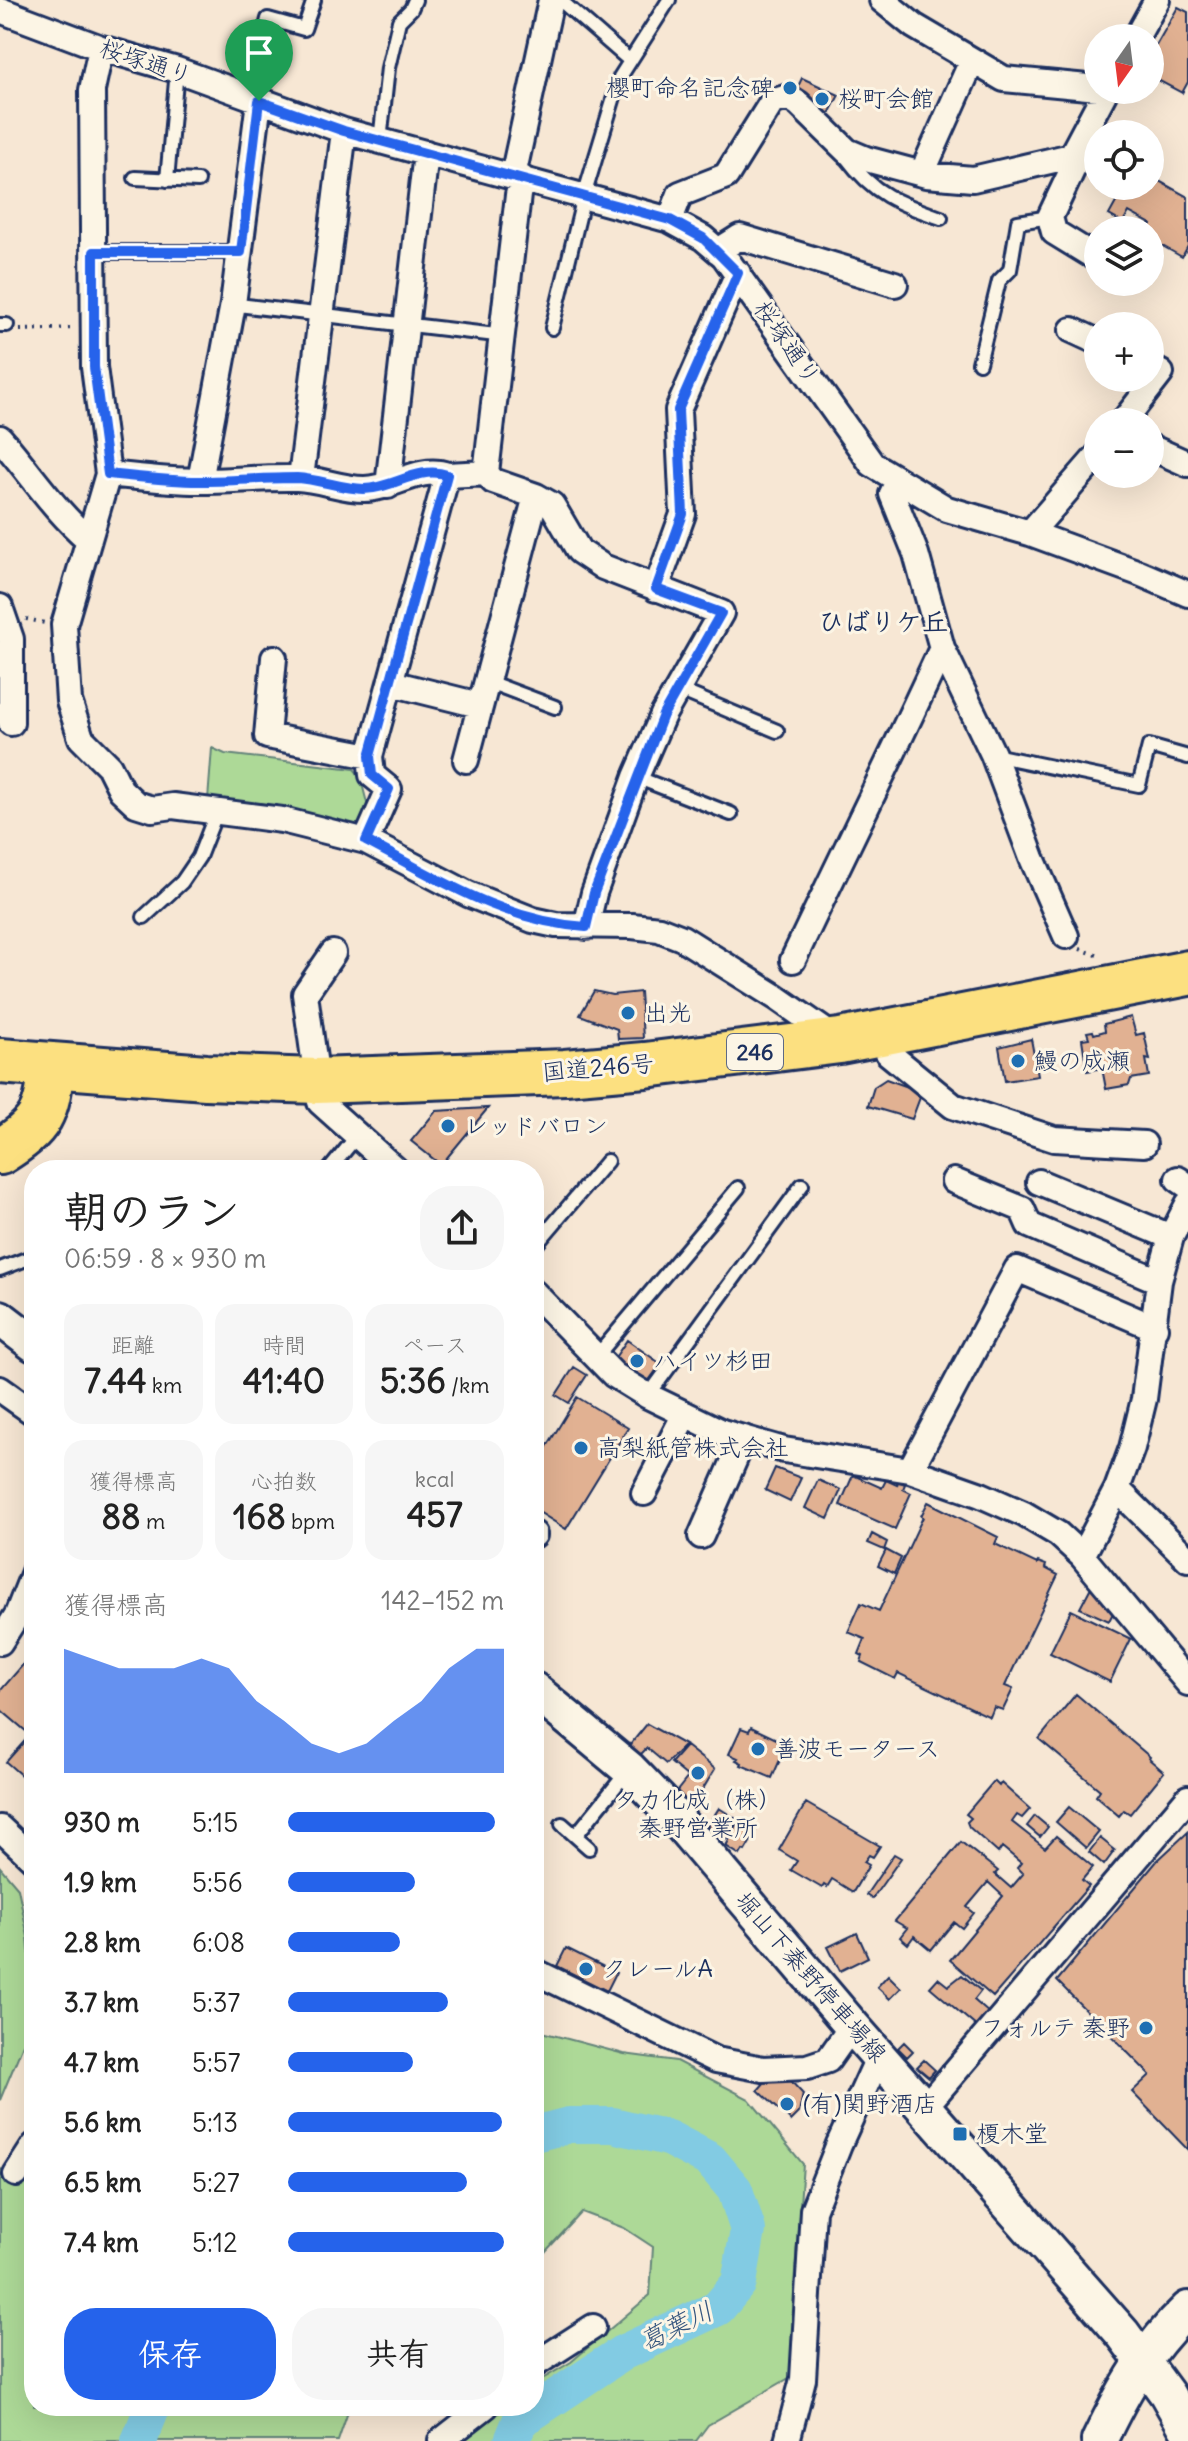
<!DOCTYPE html>
<html lang="ja">
<meta charset="utf-8">
<style>
:root{--surface:#fff;--page:#f6f6f6;--text:#222;--muted:#767676;--accent:#2563eb}
body{margin:0;font-family:Delius,"Klee One",sans-serif;background:var(--page);color:var(--text);height:100vh;display:flex;flex-direction:column;font-size:30px;white-space:nowrap}
*{box-sizing:border-box;margin:0}
p{font-size:26px;color:var(--muted)}
.icon{flex:none;width:44px;height:44px;fill:none;stroke:currentColor;stroke-width:2;stroke-linecap:round;stroke-linejoin:round}
.map{position:relative;flex:1;overflow:hidden}
.details{position:absolute;left:24px;top:1160px;width:520px;height:1256px;display:flex;flex-direction:column;background:var(--surface);border-radius:32px;box-shadow:0 8px 32px #0002}
.details>*{flex:none}
.needle{width:52px;rotate:194deg}
.tools{position:absolute;left:1084px;top:24px;display:grid;gap:16px}
.tools a{display:grid;place-items:center;width:80px;height:80px;border-radius:50%;background:var(--surface);box-shadow:0 8px 32px #0002;font-size:40px}
.pin{position:absolute;display:grid;place-items:center;width:68px;height:68px;color:#fff;margin:-82px -34px;border-radius:50% 50% 50% 0;rotate:-45deg;box-shadow:0 0 8px #0007}
.pin .icon{rotate:45deg}
.round{display:grid;place-items:center;flex:none;width:84px;height:84px;border-radius:32px;background:var(--page)}
.headline{display:flex;align-items:center;justify-content:space-between;height:136px;padding:0 40px}
h1{font-size:44px;font-weight:800;line-height:60px}
.metrics{display:grid;grid-template-columns:repeat(3,1fr);gap:12px;height:136px;padding:8px 40px}
.metrics div{display:grid;align-content:center;border-radius:20px;background:var(--page);text-align:center}
.metrics b{font-size:34px;font-weight:800}
.metrics small{font-size:22px;font-weight:400}
.metrics p{font-size:22px}
.chart{height:224px;padding:16px 40px}
.chart p{display:flex;justify-content:space-between}
.chart svg{width:100%;height:144px;margin-top:8px;fill:var(--accent);opacity:.7}
.cta{display:flex;gap:16px;margin-top:auto;padding:16px 40px}
.cta a{flex:1;height:92px;border-radius:32px;background:var(--accent);color:#fff;font-size:32px;font-weight:800;line-height:92px;text-align:center}
.cta a+a{background:var(--page);color:var(--text)}
ul{padding:0 40px;list-style:none;font-size:26px}
li{display:grid;grid-template-columns:128px 96px 1fr;align-items:center;height:60px}
li i{height:20px;border-radius:10px;background:var(--accent)}
.map>svg:first-child{display:block}
.green{fill:#add997;stroke:#64847a;stroke-width:2}
.lines{fill:none;stroke-linecap:round;stroke-linejoin:round}
.river{stroke:#82cbe3;stroke-width:36}
.building{fill:#e1b192;stroke:#1b2f5e;stroke-width:2}
.lane-casing{stroke:#1b2f5e;stroke-width:18}
.street-casing{stroke:#1b2f5e;stroke-width:30}
.secondary-casing{stroke:#1b2f5e;stroke-width:40}
.highway-casing{stroke:#1b2f5e;stroke-width:50}
.path{stroke:#1b2f5e;stroke-width:4;stroke-dasharray:2 6;stroke-linecap:butt}
.lane{stroke:#fcf5e5;stroke-width:12}
.street{stroke:#fcf5e5;stroke-width:24}
.secondary{stroke:#fcf5e5;stroke-width:34}
.highway{stroke:#fce080;stroke-width:44}
.route-casing{stroke:#fff;stroke-width:16}
.route{stroke:#2563eb;stroke-width:10}
.poi-dot{fill:#1f6fb2;stroke:#fcf5e5;stroke-width:3}
.labels{text-anchor:middle;stroke-width:6;stroke-linejoin:round;paint-order:stroke}
.shield{fill:#fcf5e5;stroke:#5e6a86;stroke-width:2}
.shield-label{font-size:22px;font-weight:bold;fill:#1b2f5e}
.street-label{font-size:24px;fill:#1b2f5e;stroke:#fcf5e5}
.poi-label{font-size:24px;fill:#1b2f5e;stroke:#fcf5e5;text-anchor:start}
.neighbourhood-label{font-size:26px;font-weight:bold;fill:#1b2f5e;stroke:#fcf5e5}
.water-label{font-size:26px;font-style:italic;fill:#35567f;stroke:#fcf5e5}
</style>
<div class="map">
<svg width="1188" height="2441" viewBox="0 0 1188 2441">
<rect width="100%" height="100%" fill="#f7e7d4"/>
<filter id="ink" filterUnits="userSpaceOnUse"><feTurbulence type="fractalNoise" baseFrequency=".0125" numOctaves="2"/><feDisplacementMap in="SourceGraphic" scale="16" xChannelSelector="R" yChannelSelector="G"/><feConvolveMatrix kernelMatrix="1 2 1 2 8 2 1 2 1" color-interpolation-filters="sRGB"/></filter>
<g filter="url(#ink)">
<path class="green" d="M212,748l13,6 129,15 6,7 8,31 -9,20 -151,-27z
M0,1867l18,21 10,49 6,81 -34,82z
M534,2030l90,24 52,7 73,38 54,65 -9,121 2,89 -88,51 -12,16h-238l45,-35h31v-22l37,-22 79,-67 3,-48 -29,-19 -42,-16 -48,52z
M0,2169l34,10v227h316l-12,35h-338z"/>
<g class="lines">
<path class="river" d="M139,2441l14,-35
M512,2441l8,-20 102,-68 96,-45 21,-25 9,-53 -13,-40 -25,-30 -42,-22 -55,-13h-44l-35,9"/>
</g>
<path class="building" d="M1178,7l10,5v70l-6,11 -32,-17v-20z
M802,78l37,17 -10,19 -15,-7 1,-4 -20,-10z
M1150,176l38,21v49l-6,11 -32,-18v-9h-3l4,-6 -22,-12 -6,11 -14,-8 16,-29h25z
M594,991l18,4 28,-3 3,46 -25,1 -1,-10 -37,-14z
M1131,1017l5,18 8,-2 6,27 -4,-1 3,17 -18,3 -2,6 -23,4 -4,-21 -15,3 -5,-32 7,-1 -2,-6 6,-1 1,3 11,-3 -1,-7z
M1031,1039l7,37 -33,5 -6,-34z
M886,1079l36,13 -10,27 -44,-13 6,-19z
M488,1108l-47,57 -30,-24 25,-30z
M627,1340l34,24 -14,19 -33,-24z
M574,1367l13,8 -18,28 -13,-8z
M577,1397l51,31 -62,101 -32,-20v-41z
M775,1468l26,10 -11,24 -25,-12z
M853,1475l29,13 4,-8 11,5 1,-4 7,3 -2,5 8,4 -16,36 -55,-24z
M818,1480l23,10 -13,29 -23,-11z
M928,1502l70,35 -3,7 42,20 1,-2 8,3 -1,3 13,7 -53,111 8,3 -10,21 -9,-3 -4,10 -92,-44 -3,6 -34,-17 2,-6 -4,-2 6,-15 -17,-7 13,-29 18,8 44,-94 -2,-1z
M872,1534l15,8 -3,8 -16,-7z
M886,1550l15,8 -7,16 -16,-8z
M1091,1587l23,24 -5,10 -29,-13z
M1071,1610l60,29 -21,43 -60,-29z
M34,1652v86l-34,-29v-18z
M1076,1694l74,63 -1,2 15,13 -34,42 -6,-4 -5,6 -23,-20 4,-6 -61,-51z
M647,1724l38,21 -19,19 -19,-16 -7,7 -10,-10z
M751,1727l36,17 -15,34 -31,-13 1,-2 -6,-3 2,-2 -9,-4 12,-26 8,3z
M30,1735l4,3v25l-12,13 -16,-14z
M686,1746l29,23 -23,38 -15,-16 11,-14 -17,-14z
M994,1781l5,5 2,-3 29,26 -8,9 -5,-3 -5,7 33,26 11,-12 37,31 -11,13 7,6 -96,111 -43,-37 53,-64 -15,-14 -21,25 7,6 -12,15 -8,-6 -23,28 -17,-14 -6,8 -8,-7 7,-9 -12,-7 66,-79 37,29 -3,3 16,14 12,-14 -6,-6 4,-5 -19,-16 -4,6 -29,-26 -2,-5 4,-4 -5,-4z
M806,1803l74,43 -7,11 -4,-2 -5,7 5,3 -16,27 -21,-13 -5,8 -3,-2 -2,3 -31,-18 6,-9 -18,-11z
M1069,1807l30,25 -13,16 -30,-26z
M719,1808l19,12 -12,19 -19,-12z
M1035,1816l13,11 -8,10 -13,-11z
M739,1821l17,11 -11,19 -2,-1 -3,5 -14,-9z
M1188,1832v318l-56,-58 18,-17 -93,-94 100,-120z
M1100,1838l15,12 -11,15 -15,-13z
M894,1854l7,4 -29,41 -6,-4z
M857,1933l11,24 -28,14 -12,-24z
M566,1948l50,25 -9,18 -50,-25z
M888,1975l13,13 -11,11 -13,-12z
M962,1975l19,16 -7,9 15,13 -12,14 -47,-40 8,-9 10,8z
M904,2042l9,9 -6,6 -9,-9z
M924,2060l11,10 -6,7 -12,-10z
M788,2078l15,16 -4,19 -8,8 -33,-31 7,-8z"/>
<g class="lines">
<g class="lane-casing">
<path id="lane" d="M560,0l69,60
M249,97l19,-78 36,10 10,-29
M380,141l8,-73 11,-47 12,-12 4,-9
M847,152l-1,5c28,38 52,46 95,61
M135,178l63,3
M167,180l10,-110
M94,252h147
M238,305l77,9
M325,315l74,9
M0,325h7
M411,325l85,10
M552,328l32,-132 36,-119 49,-77
M979,363l20,-82 11,-11 8,-48 32,-5
M486,681l69,26
M677,689l100,42
M994,755l145,30 10,-39 39,11
M636,777l95,37
M144,917l38,-35 17,-25 18,-46
M329,1170l28,-34
M534,1247l73,-86
M0,1269l34,-13
M596,1357l142,-169
M648,1396l154,-211
M562,1824l27,24
M576,1835l51,-63"/>
</g>
<g class="street-casing">
<path id="street" d="M882,0l32,26 90,53 94,9
M0,10l101,38 76,22 167,61 326,89 33,18 21,18 148,208 75,45 83,24 109,40 49,21
M1136,38l21,-38
M101,48l-9,42 2,277 14,107 -44,151 5,76 12,37 28,28 12,24 15,14 16,5 21,-3 109,14 84,21 102,53 65,26 23,5 76,1 27,3 23,9 94,59 63,44
M926,175l1,-13 45,-101
M513,176l38,-176
M670,220l10,-26 46,-18 46,-74 16,-5 11,7 48,47 19,8 60,16 47,4 98,-23
M718,251l22,-14 155,47
M1098,259l-44,-27 -4,-15 25,-53 -4,-8 35,-66
M1072,330l26,12
M1123,422l38,-49 -11,-6
M0,438c29,33 54,72 88,101
M1150,447l38,17
M486,473l32,-278 4,-17
M108,474c30,3 61,7 91,7 33,0 65,-4 98,-3 23,1 45,11 67,11 28,0 56,-24 83,-14
M301,478l43,-347
M200,481l33,-177 26,-203
M898,481l-6,13 24,60 26,94 51,106 39,104 34,78
M388,486l38,-333
M536,496l16,9 27,46 24,16 118,46 -58,102 -27,62 -42,116 -8,34
M1030,533l68,-78
M656,589l27,-75 -5,-104 60,-137
M0,607l11,32v84
M274,658l-7,78 103,20
M391,683l88,22
M366,841l23,-52 -17,-14 -2,-19 77,-281 39,-2 7,8 43,15 -70,264
M333,953l-28,41 15,108 76,68
M793,960c49,-104 101,-207 149,-312
M881,1034l7,19 65,53 101,33 90,5
M1178,1179l10,7
M954,1181l68,28 7,16 130,56
M1039,1182l132,55
M534,1293l80,82 34,21 74,36 62,18 126,20 71,25 43,19 34,20 24,22 106,127
M0,1389l34,24
M910,1470l107,-201 138,59
M1117,1489l71,70
M644,1493l41,-79
M534,1534v1
M701,1536l43,-98
M1082,1556l35,-67 15,-41 12,-49 15,-118 12,-44 17,-33
M0,1642l17,-27 17,-43
M0,1828l34,32
M534,1971l182,89 47,9 44,-2 21,-7 24,-34
M923,2107l12,-12 253,-297
M16,2174l18,-28
M534,2365l59,-38
M441,2441l45,-35
M787,2441l16,-62 10,-169 26,-66 40,-88"/>
</g>
<g class="secondary-casing">
<path id="secondary" d="M0,1318l34,26
M534,1690l95,79 38,39 185,218 271,308 44,60 21,37
M1099,2441c25,-52 47,-92 89,-132"/>
</g>
<g class="highway-casing">
<path id="highway" d="M0,1061l206,16 111,4 248,-9 80,-7 195,-24 348,-68
M0,1152c42,-26 47,-39 52,-87"/>
</g>
<path class="path" d="M20,330l55,-2
M26,619l19,4
M1080,949l22,8"/>
<use href="#lane" class="lane"/>
<use href="#street" class="street"/>
<use href="#secondary" class="secondary"/>
<use href="#highway" class="highway"/>
</g>
</g>
<g class="lines" filter="url(#ink)">
<g class="route-casing">
<path id="route" d="M259,101l85,30 326,89 33,18 35,35 -60,137 5,104 -27,75 65,24 -58,102 -69,178 -8,34c-84,-6 -147,-48 -220,-86l23,-52 -17,-14 -2,-19 77,-281c-28,-10 -55,14 -83,14 -22,0 -45,-10 -67,-11 -33,0 -65,3 -98,3 -30,0 -61,-4 -91,-7l-14,-107v-115h147z"/>
</g>
<use href="#route" class="route"/>
</g>
<g class="poi-dot">
<circle cx="790" cy="88" r="8"/>
<circle cx="822" cy="99" r="8"/>
<circle cx="628" cy="1013" r="8"/>
<circle cx="1018" cy="1061" r="8"/>
<circle cx="448" cy="1126" r="8"/>
<circle cx="637" cy="1361" r="8"/>
<circle cx="581" cy="1448" r="8"/>
<circle cx="758" cy="1749" r="8"/>
<circle cx="698" cy="1773" r="8"/>
<circle cx="586" cy="1969" r="8"/>
<circle cx="1146" cy="2028" r="8"/>
<circle cx="787" cy="2104" r="8"/>
<rect x="952" y="2126" width="16" height="16" rx="4"/>
</g>
<g class="labels">
<rect class="shield" x="727" y="1034" width="56" height="36" rx="6"/>
<g class="shield-label">
<text x="755" y="1060">246</text>
</g>
<g class="street-label">
<text transform="translate(146 62) rotate(18)" y="8">桜塚通り</text>
<text transform="translate(787 343) rotate(55)" y="8">桜塚通り</text>
<text transform="translate(598 1068) rotate(-5)" y="8">国道246号</text>
<text transform="translate(811 1977) rotate(49)" y="8">堀山下秦野停車場線</text>
</g>
<g class="poi-label">
<text x="774" y="96" text-anchor="end">櫻町命名記念碑</text>
<text x="838" y="107">桜町会館</text>
<text x="644" y="1021">出光</text>
<text x="1034" y="1069">鰻の成瀬</text>
<text x="464" y="1134">レッドバロン</text>
<text x="653" y="1369">ハイツ杉田</text>
<text x="597" y="1456">高梨紙管株式会社</text>
<text x="774" y="1757">善波モータース</text>
<text x="698" y="1808" text-anchor="middle">タカ化成（株）<tspan x="698" dy="28">秦野営業所</tspan></text>
<text x="602" y="1977">クレールA</text>
<text x="1130" y="2036" text-anchor="end">フォルテ 秦野</text>
<text x="803" y="2112">(有)関野酒店</text>
<text x="976" y="2142">榎木堂</text>
</g>
<g class="neighbourhood-label">
<text x="883" y="631">ひばりケ丘</text>
</g>
<g class="water-label">
<text transform="translate(676 2326) rotate(-26)" y="9">葛葉川</text>
</g>
</g>
</svg>
<div class="tools">
<a><svg class="needle" viewBox="-14 -14 28 28"><path d="M0-13l5 13h-10z" fill="#e53935"/><path d="M0 13l5-13h-10z" fill="#767676"/></svg></a>
<a><svg class="icon" aria-label="locate" viewBox="0 0 24 24"><circle cx="12" cy="12" r="6"/><path d="M12 2v4M12 18v4M2 12h4M18 12h4"/></svg></a>
<a><svg class="icon" aria-label="layers" viewBox="0 0 24 24"><path d="M12 4l9 5-9 5-9-5zM3 14l9 5 9-5"/></svg></a>
<a>+</a>
<a>−</a>
</div>
<div class="pin" style="left:259px;top:101px;background:#1e9e55"><svg class="icon" aria-label="arrive" viewBox="0 0 24 24"><path d="M6 21V4h12l-3 4 3 4H6"/></svg></div>
<section class="details">
<div class="headline"><div><h1>朝のラン</h1><p>06:59 · 8 × 930 m</p></div><a class="round"><svg class="icon" aria-label="share" viewBox="0 0 24 24"><path d="M12 15V3M7 8l5-5 5 5M5 13v7h14v-7"/></svg></a></div>
<div class="metrics">
<div><p>距離</p><b>7.44<small> km</small></b></div>
<div><p>時間</p><b>41:40</b></div>
<div><p>ペース</p><b>5:36<small> /km</small></b></div>
</div>
<div class="metrics">
<div><p>獲得標高</p><b>88<small> m</small></b></div>
<div><p>心拍数</p><b>168<small> bpm</small></b></div>
<div><p>kcal</p><b>457</b></div>
</div>
<div class="chart"><p><span>獲得標高</span>142–152 m</p>
<svg viewBox="0 0 160 44" preserveAspectRatio="none"><path d="M0 44V6L10 9L20 12L30 12L40 12L50 9L60 12L70 22L80 28L90 35L100 38L110 35L120 28L130 22L140 12L150 6L160 6V44z"/></svg>
</div>
<ul>
<li><b>930 m</b>5:15<i style="width:96%"></i></li>
<li><b>1.9 km</b>5:56<i style="width:59%"></i></li>
<li><b>2.8 km</b>6:08<i style="width:52%"></i></li>
<li><b>3.7 km</b>5:37<i style="width:74%"></i></li>
<li><b>4.7 km</b>5:57<i style="width:58%"></i></li>
<li><b>5.6 km</b>5:13<i style="width:99%"></i></li>
<li><b>6.5 km</b>5:27<i style="width:83%"></i></li>
<li><b>7.4 km</b>5:12<i style="width:100%"></i></li>
</ul>
<div class="cta"><a>保存</a><a>共有</a></div>
</section>
</div>
